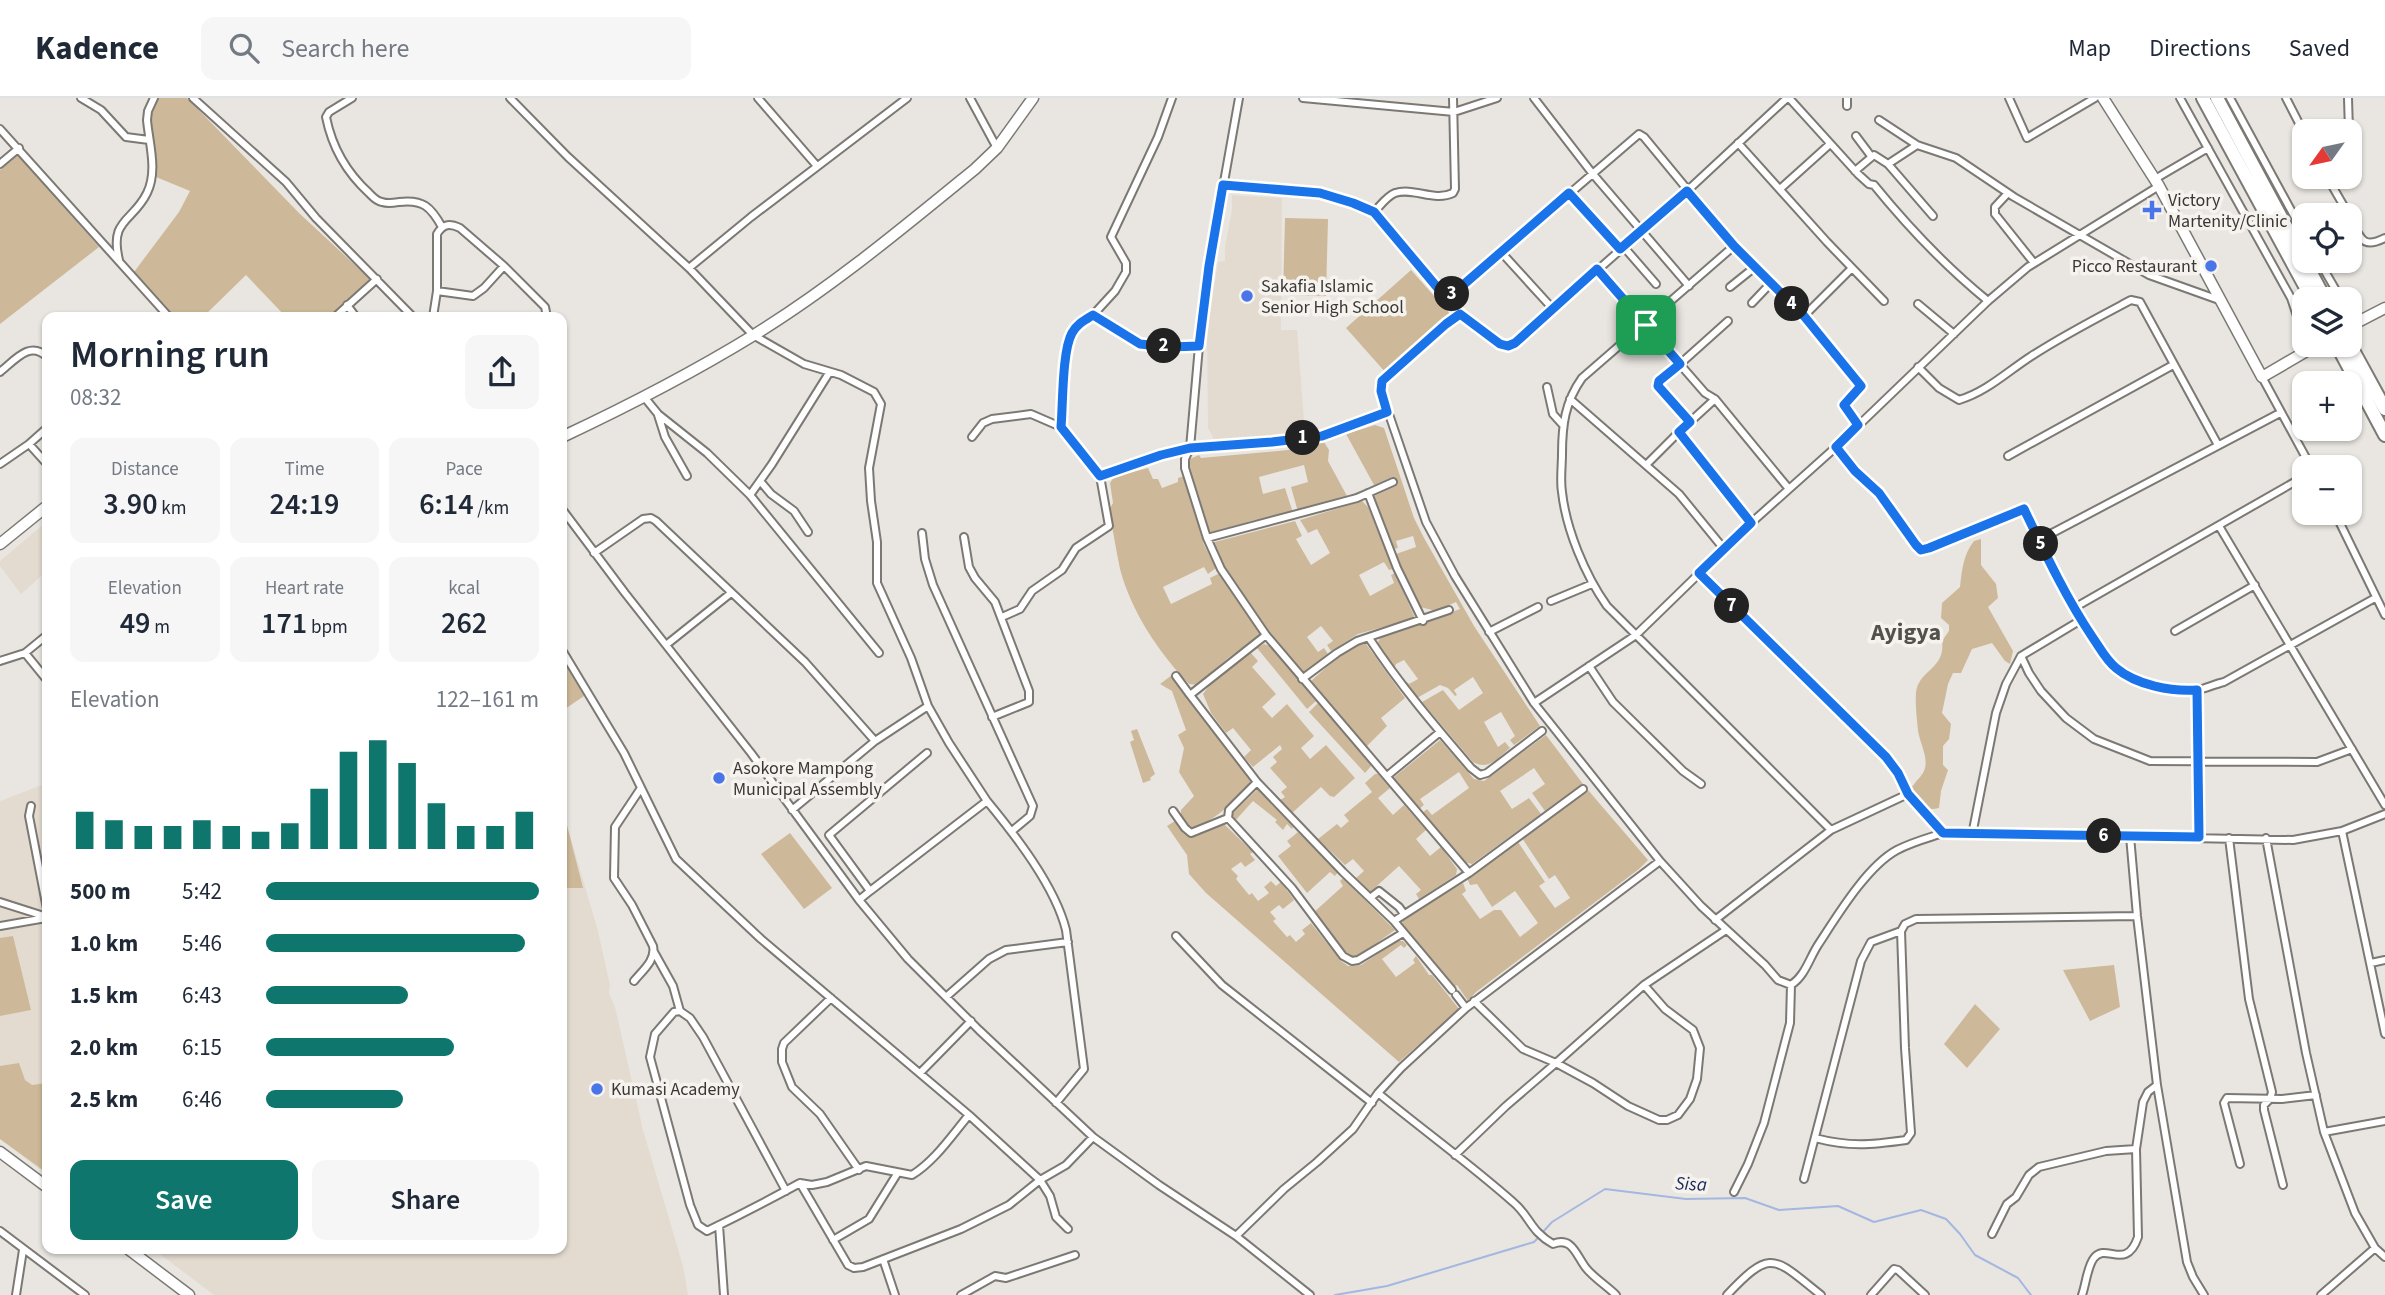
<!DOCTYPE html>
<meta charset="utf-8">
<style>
:root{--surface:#fff;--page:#f6f6f7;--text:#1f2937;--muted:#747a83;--line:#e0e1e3;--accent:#0f766e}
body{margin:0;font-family:"Source Sans 3",sans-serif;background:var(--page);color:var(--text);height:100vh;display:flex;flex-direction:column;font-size:26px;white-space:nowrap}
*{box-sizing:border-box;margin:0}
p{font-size:23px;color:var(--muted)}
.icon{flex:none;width:38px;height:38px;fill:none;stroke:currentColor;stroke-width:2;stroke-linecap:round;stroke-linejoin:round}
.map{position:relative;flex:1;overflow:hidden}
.panel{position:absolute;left:42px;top:214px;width:525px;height:942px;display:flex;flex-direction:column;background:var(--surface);border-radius:14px;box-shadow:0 2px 5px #0004}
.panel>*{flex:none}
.needle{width:46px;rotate:237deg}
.fabs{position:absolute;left:2292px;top:21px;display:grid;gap:14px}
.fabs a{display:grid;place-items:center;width:70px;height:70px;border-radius:14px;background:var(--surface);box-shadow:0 2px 5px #0004;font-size:35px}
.pin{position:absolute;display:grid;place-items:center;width:60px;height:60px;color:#fff;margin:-30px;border-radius:14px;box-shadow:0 4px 10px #0006}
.km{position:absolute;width:35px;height:35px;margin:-18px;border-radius:50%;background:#222;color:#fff;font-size:19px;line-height:35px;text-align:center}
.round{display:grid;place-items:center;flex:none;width:74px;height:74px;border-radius:14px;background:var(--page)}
.headline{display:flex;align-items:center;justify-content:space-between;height:119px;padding:0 28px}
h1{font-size:38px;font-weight:600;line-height:52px}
.stats{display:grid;grid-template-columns:repeat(3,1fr);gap:10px;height:119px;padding:7px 28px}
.stats div{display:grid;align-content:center;border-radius:14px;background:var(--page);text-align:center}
.stats b{font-size:30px;font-weight:600}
.stats small{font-size:19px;font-weight:400}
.stats p{font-size:19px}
.chart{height:196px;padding:14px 28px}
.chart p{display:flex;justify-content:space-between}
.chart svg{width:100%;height:126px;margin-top:7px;stroke:var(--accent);stroke-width:6}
.primary-button{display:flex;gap:14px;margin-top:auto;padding:14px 28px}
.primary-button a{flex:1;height:80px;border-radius:14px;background:var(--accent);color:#fff;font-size:28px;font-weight:600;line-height:80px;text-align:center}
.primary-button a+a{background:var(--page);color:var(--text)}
ul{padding:0 28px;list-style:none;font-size:23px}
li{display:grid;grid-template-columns:112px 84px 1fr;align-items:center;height:52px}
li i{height:18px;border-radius:9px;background:var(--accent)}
header{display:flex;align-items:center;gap:42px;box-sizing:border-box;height:98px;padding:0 35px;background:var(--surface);border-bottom:2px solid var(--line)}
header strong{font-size:33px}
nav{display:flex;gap:38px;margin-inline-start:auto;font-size:24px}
.search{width:490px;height:63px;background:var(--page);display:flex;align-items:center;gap:18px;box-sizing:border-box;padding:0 24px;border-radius:14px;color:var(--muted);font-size:26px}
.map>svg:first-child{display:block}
.built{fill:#e3dbcf}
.green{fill:#cdb999}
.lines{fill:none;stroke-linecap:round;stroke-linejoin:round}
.stream{stroke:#a4b7e0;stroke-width:2}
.street-casing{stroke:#7c7974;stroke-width:10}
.secondary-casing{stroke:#7c7974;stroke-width:13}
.highway-casing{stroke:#7c7974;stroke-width:16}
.street{stroke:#fff;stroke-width:6}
.secondary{stroke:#fff;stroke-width:10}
.highway{stroke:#fff;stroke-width:12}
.route-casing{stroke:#fff;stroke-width:14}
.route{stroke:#1a73e8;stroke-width:9}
.poi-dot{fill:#4975e8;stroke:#f6f3ee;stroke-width:2.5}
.labels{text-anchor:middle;stroke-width:7;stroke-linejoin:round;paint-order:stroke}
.poi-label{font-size:18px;fill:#3a3836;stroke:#f6f3ee;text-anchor:start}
.water-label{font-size:19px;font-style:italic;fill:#172a5c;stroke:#f6f3ee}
.district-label{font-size:24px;font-weight:bold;fill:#54514d;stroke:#f6f3ee}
</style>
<header>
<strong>Kadence</strong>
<div class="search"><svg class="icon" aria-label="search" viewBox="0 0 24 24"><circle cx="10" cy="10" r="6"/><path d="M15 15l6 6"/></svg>Search here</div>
<nav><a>Map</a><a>Directions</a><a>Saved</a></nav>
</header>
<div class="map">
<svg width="2385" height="1197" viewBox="0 0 2385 1197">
<rect width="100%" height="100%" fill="#e9e6e1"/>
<path class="built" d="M1232,97l50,3 -1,132h16l8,103 -91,6 -6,-11 -1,-95 11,-71 7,-1v-14l7,-37z
M45,425l2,3v45l-26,23 -21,-28v-5z
M47,685v392l-47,-36v-338z
M562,710l36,123 12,54 -1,8 6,14 28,123 40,136 5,29h-474l-62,-47h410z"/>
<path class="green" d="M159,0h28l112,115 71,66 -38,38h-46l-40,-42 -43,42h-29l-40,-45 45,-60 11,-21 -34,-14c-3,-24 -13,-59 3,-79z
M18,57l81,92 -99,77v-154z
M1285,120l43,1 -2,77 -43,-1z
M1411,172l40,45 -65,58 -40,-45z
M1375,327l9,3 30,90 10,20 50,88 66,100 -26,19 -4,-5 5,-4 -14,-24 -17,10 14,25 7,-5 5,6c-12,10 -22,23 -37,14l-51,-60 21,-12 16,20 24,-17 -10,-16 -19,13 3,5 -2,1 -7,-8 -8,-3 -23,13 -13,-15 3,-1 2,2 9,-5 -14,-19 -8,4 -2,5 -17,-25 3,-6 80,-29 -4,-7 -20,9 -16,-4 -25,-50 1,-3 20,-7 -3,-11 -17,5 2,7 -5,1 -19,-53 22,-10 -4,-9 -18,8 -28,-51z
M1324,344l5,8 -1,11 19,35 21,-8v2l-70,22 -7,-25 17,-5 -4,-17 -45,12 4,17 22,-6 8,25 -42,8 -38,13 -6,-1 -19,-69 2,-5 9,-4 2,3 87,-8z
M1148,370l5,11h5l4,9 16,-6v-4l6,-2 20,69 12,23 -8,6 -4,-7 -41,20 8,17 41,-20 -2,-6 10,-5 40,60 -2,4 -30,21 -30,27 -9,-1c-30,-31 -58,-73 -69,-115 -4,-19 -7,-39 -11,-59l4,-7 -3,-20 4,-6z
M1362,403l6,6 25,62 -4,1 -5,-8 -25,13 11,21 24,-13 -3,-8 4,-2 20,45 -57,16 -27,17 -4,-6 6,-4 -12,-15 -14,11 11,15 6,-4 4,6 -22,18h-5c-33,-41 -65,-82 -90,-129l84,-22 7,15 -6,3 15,26 19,-12 -13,-24 -9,4 -8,-13z
M1981,441v26l15,19 2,14 -10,9 25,44 -3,13 -5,-3 -13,-18 -20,6 -11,24h-8l-5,11 -6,29 9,11 -2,15 -6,7v19l5,5 -7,21 -2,17c-19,5 -27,-11 -35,-26l9,4c4,-7 10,-10 12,-18 3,-11 -5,-25 -7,-37 -1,-12 -3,-27 -2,-38 2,-23 30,-24 26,-52l7,-10v-6l-8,-7 1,-15 18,-16c2,-17 3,-32 14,-46z
M1363,545l3,1 39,54 -24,20 6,8 -21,21 -55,-66 28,-25z
M1264,546l6,2 46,55 -9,8 -50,-61z
M1251,555l7,8 -6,6 24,27 -14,13 10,11 15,-14 27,32 -13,12 9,11 16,-14 29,33 -21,19 -4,-1 -9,-9 -29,26 -12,-13 5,-3 -4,-5 6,-5 -17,-19 7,-6 -4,-5 9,-8 -2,-4 -27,22 -9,-10 7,-7 -18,-22 -7,5 -15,-20 -8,-19c12,-18 31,-29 48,-41z
M562,561l22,37 -22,15z
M1172,577l80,106c-11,16 -42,44 -61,47l-10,-10v-8l13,-14 -15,-24 5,-24 -6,-13 8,-5 -14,-39 -12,-7z
M1318,605l54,62 -7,8 -56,-61z
M1137,631l18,45 -5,4 1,2 -8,3 -13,-41 4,-2 -3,-9z
M1546,637l37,49 -38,27 -13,-18 13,-9 -11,-16 -34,23 12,18 17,-11 12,16 -69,50 -8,-2 -42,-49 5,-4 5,6 37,-27 -10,-16 -39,27 4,6 -5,4 -26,-31 47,-38 34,39 10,2z
M1375,676h3l12,14 -12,10 15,17 11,-10 22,25 -10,9 14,17 11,-9 16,22 -1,6 -37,24 -3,-5 5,-4 -22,-24 -29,26 -14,-14 8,-7 -11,-12 -8,6 -27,-26 19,-15 4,4 8,-7 -5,-6 28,-23 -7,-9z
M1259,690l34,39 -1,2 -5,-5 -4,6 -8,-8 2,-2 -24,-19 -19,21 -3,-7z
M1588,692l60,70 -9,9 -163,123 -8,9 -11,-16 -2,1 -53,-62 1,-5 60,-36 3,8 -4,3 18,25 14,-9h7l19,27 18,-14 -23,-32 -23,16 -15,-23 -7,1 -3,-7 51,-36 27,40 -6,4 16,22 15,-10 -15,-23 -6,4 -27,-41z
M562,708l21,82h-21z
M1175,723l15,16 23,-11 12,-1 28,27 -3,2 5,6 -10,7 -4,-5 -10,7 7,7 -2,3 13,16 3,-2 6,8 11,-8 -5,-6 7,-6 5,5 5,-4 13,18 -11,9 -4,-4 -9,7 6,7 -3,2 14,16 3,-2 6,7 9,-8 -3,-4 9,-7 30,38 7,5 13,-1 36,-24h6l4,4 -3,3 -3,-3 -19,14 14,18 19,-14 -2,-3 3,-4 13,19h3l27,34 -60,53 -193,-169 -17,-19 -2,-19 -20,-29z
M1298,734l40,40 -3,4 -5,-4 -23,21 -29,-37 13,-10 -4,-5z
M790,735l42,55 -28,21 -43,-55z
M1343,780l52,52 -41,29 -9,-4 -32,-42 30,-27 -3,-5z
M13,838l18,74 -31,6v-78z
M2114,867l6,42 -30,14 -27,-51z
M1975,906l25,25 -33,39 -23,-24z
M19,965l6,17 7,5 14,-2 1,3v87l-47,-34v-73z"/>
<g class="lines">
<path class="stream" d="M1542,1135l10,-11 53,-33 81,10 59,-1 34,12 59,-4 36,16 47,-12 25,9 14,15 15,21 43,23 13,17
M1335,1197l52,-9 147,-44 4,-4"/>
<g class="street-casing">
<path id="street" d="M81,0l20,12 25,27 23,3
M193,0l93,84 30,36 97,99
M352,0l-23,14 -3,5c6,30 20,55 43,76 4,4 7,8 13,9 6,2 11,1 17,0 24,-3 32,5 43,25
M510,0l58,59 121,111 64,67 51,29 37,11 33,17 7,12 -12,64 2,33 6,41v41l34,75 17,48 21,37 38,58 -117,90
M758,0l59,68
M970,0l27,50
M1239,0l-30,168 -10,80 -9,102 -5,11v9l22,70 14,31 45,66 203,238
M1303,0l151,14 43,-14
M1534,0l58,75 97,113
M1789,0l69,76 11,10 5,1c35,43 71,81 114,116
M2009,0l18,40 68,-40
M2180,0l111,200 14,42
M2230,0l75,138
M2286,0l19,37
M2348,0l1,33
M1847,8v-8
M1879,22l38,25
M0,31l169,188
M1856,38l15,20
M1738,45l89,99 57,59
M0,66l19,-16
M1888,66l45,52
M1855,73l19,-16 14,9 29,-19 39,13 58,39 135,78 70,25
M2327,79l22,38
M2155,81l53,-31
M1223,87l97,8 33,10 21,9 86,102 41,30 7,2 7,-3 172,-152 100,-93
M1780,91l50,-45
M1569,95l51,56
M2008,95l-13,14v7l39,49
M1374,114c6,-6 13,-16 21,-19 19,-6 39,9 58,0l2,-4 -2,-91
M2350,120c11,19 11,32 35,20
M1623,148l33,38
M1734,148l70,70 57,70 -17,19 14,20
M1501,154l52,57
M119,162c-10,-41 14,-38 28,-67 11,-22 2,-50 0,-73l1,-9 6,-13
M2319,163l22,38
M689,170l62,-51 156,-119
M1597,171l108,124 10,6 74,90
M1730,189l25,-20
M437,193l36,5 11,-8 20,-22
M1447,201l192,-165 5,3 90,109 -152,132c-17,24 -20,47 -20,76 0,12 -2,26 0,38 4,37 23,83 45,114l224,224
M1752,205l19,-20
M1918,206l36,30
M347,207l9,12
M1460,216l-15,10 -63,57 -1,10 45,131 29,54 79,127 126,158
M1093,217l47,29 30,3 29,-1
M1804,218l48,-48
M335,219l42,-38
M433,219l4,-26v-57c6,-10 12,-11 23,-6l44,38 41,41 2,10
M1918,269l21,21 20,12c27,-8 48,-28 71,-43 32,-21 67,-39 101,-57l9,2 78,143
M0,274c15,-12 30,-32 47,-15
M2262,279l49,90
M1547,289l6,27 9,10
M645,300l13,16 49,39 43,42 129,158
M1570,301l109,95 45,55
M658,317l7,22 22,39
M1690,324l-29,-31 -3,-5 1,-5 21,-17 48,-43
M1061,329l5,-78 5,-15 6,-9 16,-10 22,-24 11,-19v-9l-15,-26 47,-100 14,-39
M1679,334l36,-33
M972,339l11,-14 9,-4 39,-5 30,13 39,49 9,50 -33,22 -14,22 -30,21 -12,18 -18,8
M29,346l18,20
M1836,349l19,24 24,22 42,57 103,-41c21,44 42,89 69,129 7,10 13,22 23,30 17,14 60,27 82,22 9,-2 17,-6 26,-8l151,-84
M2008,358l165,-91
M0,366l29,-20 18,-16
M1646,367l33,-33 72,91
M1100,378l61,-21 29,-7 82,-6 50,-6 64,-24
M760,383l11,13 23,17 14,21
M1368,395l29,75 26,53
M750,397l22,-31 57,-91
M562,411l63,84 126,160 108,147 49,59 71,71 114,107 66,48 77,51 74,59
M2335,415l50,102
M2219,428l166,279
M922,435l3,26 8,26 100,221 -3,10 -18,15
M964,439l5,30 6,11 20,24 34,89v11l-37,15
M1207,440l150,-40 36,-16
M2039,442l241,-127
M594,455l49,-34 8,-1 5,3 149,141 70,79
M1699,475l187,184 12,16 10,21 35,39
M1551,503l41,-17
M2074,510l231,-132
M2175,533l80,-46
M1489,534l49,-25
M1266,537l-76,60 67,87 86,90 51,49 58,69
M1369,540c30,46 66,88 102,130l9,7 7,-2 55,-42
M666,547l65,-52
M562,552l62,103 52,106 85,80 208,176 71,65 10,16 6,21 12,12
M25,555l22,27
M2021,558l8,17 12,18 25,27 28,21 56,22 167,1 35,-13
M0,563l25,-8 22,-18
M1589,568l24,36 70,69 18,13
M1176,578l14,19
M1302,581l35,-26 20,-12 92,-31
M2197,592l2,147
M1534,605l102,-68 115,-112 85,-76 152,-146 40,-34 131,-81
M1387,678l53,-44
M1257,684l-28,28 -1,8 64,70 51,68 9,5 6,-1 45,-27
M987,703c28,34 68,85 79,129l18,139 -28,34
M31,708l-2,10 18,93
M792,712l83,-69 53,-35
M1173,713l12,17 6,5 37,-15
M2342,733l43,203
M1972,737l24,-122 10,-29 15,-28 60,-36
M2130,738l7,80 20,169 30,177 6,15 11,18
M2229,740l20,161 23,93 -2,7 -6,6v5l19,75
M2266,740l40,215 18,79 31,81 20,35 10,9
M1370,800l9,-7 20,16 5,7
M859,802l11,-9 -41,-56 98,-82
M0,804l47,15
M1715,822l116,-90 77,-36
M1394,823l75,-48 114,-84
M0,828l46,-8
M1176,838l46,49 150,118
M654,854l19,34 7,25
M2371,865l14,-3
M634,883c9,-11 22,-21 19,-35l-21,-41 -18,-27 1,-51 26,-39
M1456,897l10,13
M946,899l43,-38 17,-9 62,-8
M831,900l-47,45 -2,6v13l10,25 28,27 39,56
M1474,903l49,48 33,14 88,-78 82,-55
M920,975l51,-52
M1378,995c45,37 92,71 135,109 17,14 17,29 40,42 19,-8 23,11 33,24 8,10 21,18 30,27
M2324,1034l61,-11
M1815,1040c34,9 56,7 91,2l5,-7 -6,-85 -4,-117 4,-7 11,-5 221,-3
M1455,1057l51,-49 50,-43 37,20 35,23 31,14h8l11,-5 12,-16 7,-20 3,-31 -7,-18 -28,-21 -21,-24
M2240,1066l-16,-61 3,-5 55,1 34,-4
M1804,1081l57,-218 10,-19 30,-11
M800,1085l48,82 6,3 9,-1 98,-38 48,-24 31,-25 26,-15 27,-28
M786,1093l-83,-154 -13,-19 -10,-7 -6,1 -19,22 -5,23 40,148 8,20 9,6c31,-15 62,-31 93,-48l12,2 15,-3 39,-16 46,9c23,-14 40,-40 57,-60
M1734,1094l14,-28 16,-41 26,-100 1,-38
M719,1127l5,70
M0,1133l85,64
M1992,1136l15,-30 9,-7 13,-22 10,-8 67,-16 30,-2
M1236,1138l48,-47 33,-27 36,-33 25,-36 23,-25 65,-60 194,-147 41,45 64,59 13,15 13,5c14,-9 18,-26 27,-40 19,-29 49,-79 79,-95 15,-8 31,-12 46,-17l350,7 49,-9 43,-17
M833,1142l36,-21 28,-45
M883,1161l12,36
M16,1197l7,-45
M961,1197l34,-19 11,2 69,-23
M1727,1197c45,-48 47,-37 94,0
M1871,1197l23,-26 4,1 27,25
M2082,1197c4,-11 5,-28 12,-37 12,-16 32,14 44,-21l-2,-88 7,-47 5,-10 9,-7
M2321,1197l54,-47"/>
</g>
<g class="secondary-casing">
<path id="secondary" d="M2103,0l56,88 103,191 55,-32
M2350,228l35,-18
M562,339c66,-31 130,-64 192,-102 78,-48 150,-108 221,-166l22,-21 36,-50
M0,446l47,-38
M0,1054l47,35
M127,1150l62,47"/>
</g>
<g class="highway-casing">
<path id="highway" d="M2203,0l109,201
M2217,0l108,201
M2337,247l48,90
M2350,247l35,64"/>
</g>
<use href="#street" class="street"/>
<use href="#secondary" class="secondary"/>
<use href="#highway" class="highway"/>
</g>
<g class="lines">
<g class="route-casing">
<path id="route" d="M1223,87l97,8 33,10 21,9 73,87 122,-106 51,56 67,-58 47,55 70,70 57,70 -17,19 14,20 -22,22 19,24 24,22 37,52 5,5 8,-2 95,-39c21,44 42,89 69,129 7,10 13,22 23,30 20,17 56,24 81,22l2,147 -256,-4 -35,-39 -10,-21 -12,-16 -187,-184 52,-50 -72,-91 11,-10 -32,-36 1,-5 21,-17 -83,-95 -82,74 -7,3 -8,-2 -40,-30 -14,10 -64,57 -1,10 6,21 -65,24 -50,6 -82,6 -29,7 -61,21 -39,-49c2,-23 1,-76 11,-94 5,-9 13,-13 21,-18l47,29 30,3 29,-1 10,-80z"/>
</g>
<use href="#route" class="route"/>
</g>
<g class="poi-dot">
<path d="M2148.5 101.5h7v7h7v7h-7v7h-7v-7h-7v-7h7z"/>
<circle cx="2211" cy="168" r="7"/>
<circle cx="1247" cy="198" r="7"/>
<circle cx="719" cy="680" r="7"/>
<circle cx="597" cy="991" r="7"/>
</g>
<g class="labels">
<g class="poi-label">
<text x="2168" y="108">Victory<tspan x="2168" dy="21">Martenity/Clinic</tspan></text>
<text x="2197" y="174" text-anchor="end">Picco Restaurant</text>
<text x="1261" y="194">Sakafia Islamic<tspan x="1261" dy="21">Senior High School</tspan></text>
<text x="733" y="676">Asokore Mampong<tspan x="733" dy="21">Municipal Assembly</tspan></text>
<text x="611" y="997">Kumasi Academy</text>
</g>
<g class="water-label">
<text transform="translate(1691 1085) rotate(3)" y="7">Sisa</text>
</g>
<g class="district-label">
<text x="1906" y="542">Ayigya</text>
</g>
</g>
</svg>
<div class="fabs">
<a><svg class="needle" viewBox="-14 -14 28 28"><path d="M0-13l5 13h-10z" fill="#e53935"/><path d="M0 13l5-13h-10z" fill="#747a83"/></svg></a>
<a><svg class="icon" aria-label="locate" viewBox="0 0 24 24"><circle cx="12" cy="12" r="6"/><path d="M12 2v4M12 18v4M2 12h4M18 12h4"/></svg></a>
<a><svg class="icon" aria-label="layers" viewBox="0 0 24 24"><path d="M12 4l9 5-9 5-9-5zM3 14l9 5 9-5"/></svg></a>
<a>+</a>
<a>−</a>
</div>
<div class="pin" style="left:1646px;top:227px;background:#1e9e55"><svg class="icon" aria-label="arrive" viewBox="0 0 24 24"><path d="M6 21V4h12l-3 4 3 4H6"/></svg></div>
<b class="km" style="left:1303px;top:340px">1</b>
<b class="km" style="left:1164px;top:248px">2</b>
<b class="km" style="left:1452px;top:196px">3</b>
<b class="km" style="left:1792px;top:206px">4</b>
<b class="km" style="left:2041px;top:446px">5</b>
<b class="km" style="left:2104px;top:738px">6</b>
<b class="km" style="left:1732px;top:508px">7</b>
<section class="panel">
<div class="headline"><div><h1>Morning run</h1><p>08:32</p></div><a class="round"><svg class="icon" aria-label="share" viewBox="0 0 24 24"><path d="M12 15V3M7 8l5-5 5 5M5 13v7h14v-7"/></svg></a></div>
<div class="stats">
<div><p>Distance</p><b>3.90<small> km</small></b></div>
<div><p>Time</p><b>24:19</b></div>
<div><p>Pace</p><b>6:14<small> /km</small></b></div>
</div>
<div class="stats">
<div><p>Elevation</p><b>49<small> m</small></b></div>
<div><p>Heart rate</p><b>171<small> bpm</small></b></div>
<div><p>kcal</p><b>262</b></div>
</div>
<div class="chart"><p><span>Elevation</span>122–161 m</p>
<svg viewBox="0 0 160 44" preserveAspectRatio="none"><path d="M5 44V31M15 44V34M25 44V36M35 44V36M45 44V34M55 44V36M65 44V38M75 44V35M85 44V23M95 44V10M105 44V6M115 44V14M125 44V28M135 44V36M145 44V36M155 44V31"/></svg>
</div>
<ul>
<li><b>500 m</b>5:42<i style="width:100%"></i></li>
<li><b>1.0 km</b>5:46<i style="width:95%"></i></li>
<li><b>1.5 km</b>6:43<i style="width:52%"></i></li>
<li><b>2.0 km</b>6:15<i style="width:69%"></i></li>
<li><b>2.5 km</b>6:46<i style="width:50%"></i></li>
</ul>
<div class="primary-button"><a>Save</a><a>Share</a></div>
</section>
</div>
